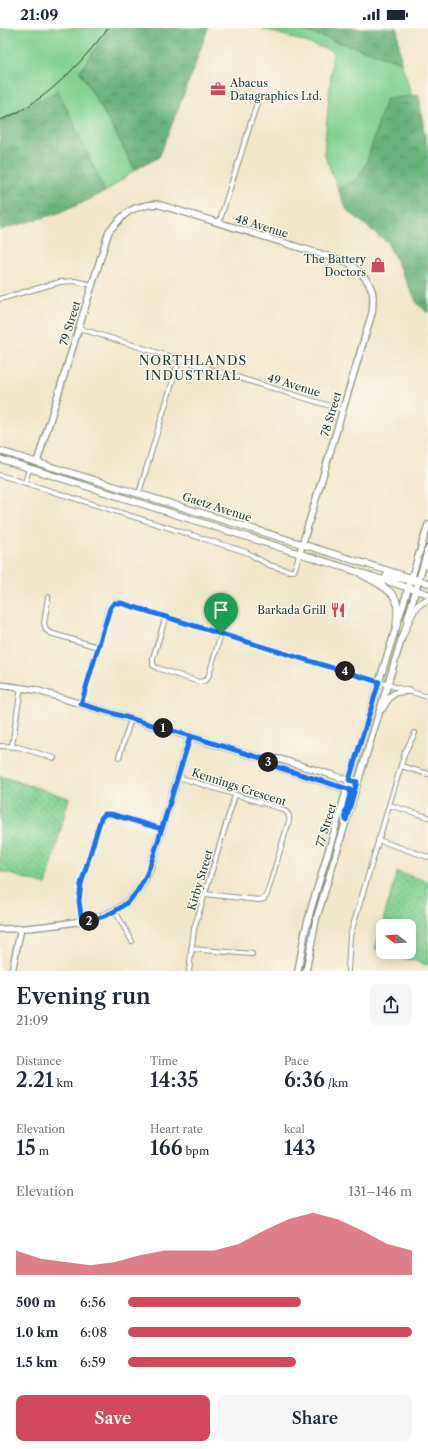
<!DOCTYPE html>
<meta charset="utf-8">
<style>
:root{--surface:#fff;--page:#f6f6f7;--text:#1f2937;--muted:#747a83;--accent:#d1495b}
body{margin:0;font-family:"Libre Caslon Text",serif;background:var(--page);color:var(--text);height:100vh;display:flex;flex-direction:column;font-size:15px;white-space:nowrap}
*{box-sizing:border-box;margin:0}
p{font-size:13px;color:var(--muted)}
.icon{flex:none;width:22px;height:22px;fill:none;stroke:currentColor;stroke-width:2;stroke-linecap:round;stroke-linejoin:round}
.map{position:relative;height:943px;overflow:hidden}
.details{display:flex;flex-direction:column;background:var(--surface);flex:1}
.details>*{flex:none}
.needle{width:26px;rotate:287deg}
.fabs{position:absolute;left:376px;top:891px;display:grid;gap:8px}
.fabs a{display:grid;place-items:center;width:40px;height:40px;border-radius:8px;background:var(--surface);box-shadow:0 2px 10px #0003;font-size:20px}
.pin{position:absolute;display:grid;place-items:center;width:34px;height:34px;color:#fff;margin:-41px -17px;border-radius:50% 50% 50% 0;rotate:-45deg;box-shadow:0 0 4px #0007}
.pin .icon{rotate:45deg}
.km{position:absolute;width:20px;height:20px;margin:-10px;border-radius:50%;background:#222;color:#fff;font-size:11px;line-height:20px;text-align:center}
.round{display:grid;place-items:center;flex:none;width:42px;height:42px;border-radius:8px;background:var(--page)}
.headline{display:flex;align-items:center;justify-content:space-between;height:68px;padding:0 16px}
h1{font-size:22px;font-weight:600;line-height:30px}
.figures{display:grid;grid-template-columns:repeat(3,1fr);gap:6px;height:68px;padding:4px 16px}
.figures div{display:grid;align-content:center}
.figures b{font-size:20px;font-weight:600}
.figures small{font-size:11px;font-weight:400}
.figures p{font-size:11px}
.chart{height:112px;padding:8px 16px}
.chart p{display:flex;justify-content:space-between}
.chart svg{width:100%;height:72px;margin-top:4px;fill:var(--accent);opacity:.7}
.primary-button{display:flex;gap:8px;margin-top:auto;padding:8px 16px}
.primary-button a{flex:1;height:46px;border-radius:8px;background:var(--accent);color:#fff;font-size:16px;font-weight:600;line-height:46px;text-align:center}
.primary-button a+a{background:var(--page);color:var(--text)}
ul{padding:0 16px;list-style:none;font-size:13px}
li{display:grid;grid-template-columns:64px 48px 1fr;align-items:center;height:30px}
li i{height:10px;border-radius:5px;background:var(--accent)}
.status{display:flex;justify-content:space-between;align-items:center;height:28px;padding:0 20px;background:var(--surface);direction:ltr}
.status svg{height:11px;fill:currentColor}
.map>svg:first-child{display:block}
.grass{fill:#7fd091;stroke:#4f8662}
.forest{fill:url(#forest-crowns);stroke:#437858}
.park{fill:url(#park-dots);stroke:#4f8662}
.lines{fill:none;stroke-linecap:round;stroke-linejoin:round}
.street-casing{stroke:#88927f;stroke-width:6}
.secondary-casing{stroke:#88927f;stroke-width:8}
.primary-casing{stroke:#88927f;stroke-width:8}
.street{stroke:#fff;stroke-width:4}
.secondary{stroke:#fff;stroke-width:5.5}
.primary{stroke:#fff;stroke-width:6}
.rail{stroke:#1f3d34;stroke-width:1}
.route-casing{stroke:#fff;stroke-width:8}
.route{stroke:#1a73e8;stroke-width:5}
.labels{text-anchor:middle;stroke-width:3;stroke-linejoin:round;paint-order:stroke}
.poi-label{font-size:11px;fill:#1f3d34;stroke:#fbf7ec;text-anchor:end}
.street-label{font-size:11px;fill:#1f3d34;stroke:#fbf7ec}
.quarter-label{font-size:13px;letter-spacing:1px;fill:#1f3d34;stroke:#fbf7ec}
</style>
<div class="status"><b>21:09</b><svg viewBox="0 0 49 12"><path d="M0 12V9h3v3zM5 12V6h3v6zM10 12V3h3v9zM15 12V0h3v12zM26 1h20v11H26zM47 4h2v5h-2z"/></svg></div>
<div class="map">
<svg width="428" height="943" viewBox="0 0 428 943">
<defs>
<pattern id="forest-crowns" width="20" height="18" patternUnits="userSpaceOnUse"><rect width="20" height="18" fill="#67b27b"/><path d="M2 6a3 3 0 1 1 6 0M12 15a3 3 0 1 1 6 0" fill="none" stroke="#549266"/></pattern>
<pattern id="park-dots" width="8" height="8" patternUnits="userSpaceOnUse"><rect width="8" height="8" fill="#7fd091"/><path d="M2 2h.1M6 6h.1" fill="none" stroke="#67aa77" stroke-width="1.8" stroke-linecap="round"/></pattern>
</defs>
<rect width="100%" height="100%" fill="#fbf7ec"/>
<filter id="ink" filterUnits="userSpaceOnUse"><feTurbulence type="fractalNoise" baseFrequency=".025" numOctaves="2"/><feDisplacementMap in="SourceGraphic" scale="8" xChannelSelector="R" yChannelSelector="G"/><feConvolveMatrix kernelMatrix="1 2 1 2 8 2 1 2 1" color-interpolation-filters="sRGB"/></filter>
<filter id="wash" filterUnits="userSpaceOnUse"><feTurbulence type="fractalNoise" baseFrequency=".012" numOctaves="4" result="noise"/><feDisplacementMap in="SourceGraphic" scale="16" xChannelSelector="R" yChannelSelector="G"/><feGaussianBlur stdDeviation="0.9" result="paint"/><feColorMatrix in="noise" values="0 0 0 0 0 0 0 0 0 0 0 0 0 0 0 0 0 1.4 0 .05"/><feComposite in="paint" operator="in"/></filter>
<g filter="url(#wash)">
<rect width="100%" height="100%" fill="#f0e6ca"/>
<path class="grass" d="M0,0h110l-30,43 39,68 16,31 -30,22 -47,-102 -58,32z
M261,0h35l105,34 11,34 -26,3 -19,62 -9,18 -20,10 -14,-36 9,-102z"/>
<path class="forest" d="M110,0h98l-16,45 -33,84 -24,13 -16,-31 -39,-68z
M296,0h59l8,2 1,-2h33l4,34z
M58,62l47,102 -40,19 -65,19v-108z
M419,67l4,31 5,23v164l-11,-10 -30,-61 -40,-32 -9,-21 20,-10 9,-18 19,-62z"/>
<path class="park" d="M0,748l69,22 -23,87 -46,-14z
M397,844l31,9v84l-45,-13h26v-26h-26v26l-8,-3z"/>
</g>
<g filter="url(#ink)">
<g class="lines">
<g class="street-casing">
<path id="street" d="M219,195l38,-120
M0,271l60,-17 15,-1 17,4
M78,300l265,82
M0,447l246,77 23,13 21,6h4l6,-18
M25,455l4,-14
M139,465l40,-133
M48,569l-4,26 2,7 4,3 48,14
M166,588l-13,42v7l4,3 42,14 5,-1 4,-3 13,-44
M81,676l28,-96 5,-5 4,-1 310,95
M0,718l18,1 36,11
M12,718l9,-59
M119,729l12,-38
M401,738l27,8
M178,749l101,31c7,3 11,5 10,13l-22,73 -3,5 -5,1 -54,-6
M389,777l39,12
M378,812l50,17
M115,883l17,30
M82,894l-3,-21 2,-16 18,-63 4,-6 8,-2 51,15
M191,921l61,5
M189,943l5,-42 41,-134
M348,943l2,-35 55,-184 10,-19"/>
</g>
<g class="secondary-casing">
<path id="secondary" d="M37,434l72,-231c17,-19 22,-25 48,-27l190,58c12,8 25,20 26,35 0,5 0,11 -1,16l-72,239
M407,592l21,-71
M0,657l35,5 229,69h15l73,22
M382,681c9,-14 10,-18 27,-18
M264,731l13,8 73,23
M0,901c21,0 41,-2 62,-5 40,-5 69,-12 87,-53l41,-135
M12,943l9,-43
M298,943l7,-39 6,-23 68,-227 49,-157
M306,943l10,-51 87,-286"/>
</g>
<g class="primary-casing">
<path id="primary" d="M0,423l428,132
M0,431l428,135
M427,524l1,14
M361,546c10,6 31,15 35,26 3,8 1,19 0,28
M386,548l28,5
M402,609c6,-13 11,-34 26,-37"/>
</g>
<use href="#street" class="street"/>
<use href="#secondary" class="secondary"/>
<use href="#primary" class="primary"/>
<path class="rail" d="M0,92c41,-14 82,-57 108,-92"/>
</g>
</g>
<g class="lines" filter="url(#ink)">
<g class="route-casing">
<path id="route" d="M221,606l-100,-31h-7l-4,5 -29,96 109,32 -28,93 -51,-15h-6l-4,4 -20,66 -2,17 3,21c60,-10 66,-48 81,-98 9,-28 17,-55 26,-82l1,-6 74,23 13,8 74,23 -6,24 1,6 11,-38 -8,-2 30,-98 -158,-48"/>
</g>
<use href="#route" class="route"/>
</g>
<defs>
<g id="office-bare" transform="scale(1.2)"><path d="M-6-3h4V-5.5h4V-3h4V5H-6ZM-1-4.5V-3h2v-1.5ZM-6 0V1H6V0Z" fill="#d1495b" stroke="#fbf7ec" stroke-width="2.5" paint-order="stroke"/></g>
<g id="shop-bare" transform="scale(1.2)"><path d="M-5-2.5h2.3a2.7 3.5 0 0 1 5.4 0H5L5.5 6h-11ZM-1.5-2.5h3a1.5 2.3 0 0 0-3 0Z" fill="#d1495b" stroke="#fbf7ec" stroke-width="2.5" paint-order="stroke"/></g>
<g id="restaurant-bare" transform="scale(1.2)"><path d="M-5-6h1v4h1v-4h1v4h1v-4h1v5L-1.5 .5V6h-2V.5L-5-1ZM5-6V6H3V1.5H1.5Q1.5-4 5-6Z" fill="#d1495b" stroke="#fbf7ec" stroke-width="2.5" paint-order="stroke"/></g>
</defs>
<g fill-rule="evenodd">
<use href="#office-bare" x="218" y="61"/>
<use href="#shop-bare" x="378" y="237"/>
<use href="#restaurant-bare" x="338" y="582"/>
</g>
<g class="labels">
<g class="poi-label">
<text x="230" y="59" text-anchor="start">Abacus<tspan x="230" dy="13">Datagraphics Ltd.</tspan></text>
<text x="366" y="235">The Battery<tspan x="366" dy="13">Doctors</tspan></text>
<text x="326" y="586">Barkada Grill</text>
</g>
<g class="street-label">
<text transform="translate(262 198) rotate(17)" y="4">48 Avenue</text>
<text transform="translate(70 295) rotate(-73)" y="4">79 Street</text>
<text transform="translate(294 357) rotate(17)" y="4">49 Avenue</text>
<text transform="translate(331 386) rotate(-73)" y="4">78 Street</text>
<text transform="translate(217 479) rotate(18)" y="4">Gaetz Avenue</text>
<text transform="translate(239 759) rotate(18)" y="4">Kennings Crescent</text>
<text transform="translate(326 797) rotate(-73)" y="4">77 Street</text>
<text transform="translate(200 852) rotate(-73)" y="4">Kirby Street</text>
</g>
<g class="quarter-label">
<text x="193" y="337">NORTHLANDS<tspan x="193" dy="15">INDUSTRIAL</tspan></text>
</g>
</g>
</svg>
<div class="fabs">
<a><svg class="needle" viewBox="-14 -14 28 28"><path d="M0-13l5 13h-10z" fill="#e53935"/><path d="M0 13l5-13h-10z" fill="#747a83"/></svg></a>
</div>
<div class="pin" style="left:221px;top:606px;background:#1e9e55"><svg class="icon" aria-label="arrive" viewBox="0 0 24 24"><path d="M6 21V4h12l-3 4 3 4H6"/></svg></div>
<b class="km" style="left:163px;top:700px">1</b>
<b class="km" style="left:89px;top:893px">2</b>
<b class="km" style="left:268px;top:734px">3</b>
<b class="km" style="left:345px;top:643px">4</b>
</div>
<section class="details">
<div class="headline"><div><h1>Evening run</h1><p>21:09</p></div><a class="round"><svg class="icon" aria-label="share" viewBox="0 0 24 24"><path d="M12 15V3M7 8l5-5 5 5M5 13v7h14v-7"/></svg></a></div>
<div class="figures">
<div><p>Distance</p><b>2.21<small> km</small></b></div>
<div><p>Time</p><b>14:35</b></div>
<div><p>Pace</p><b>6:36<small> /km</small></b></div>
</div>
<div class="figures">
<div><p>Elevation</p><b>15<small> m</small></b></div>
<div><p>Heart rate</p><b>166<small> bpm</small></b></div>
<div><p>kcal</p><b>143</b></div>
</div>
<div class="chart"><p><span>Elevation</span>131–146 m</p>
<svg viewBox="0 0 160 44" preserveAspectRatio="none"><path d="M0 44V29L10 34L20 36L30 38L40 36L50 32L60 29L70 29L80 29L90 25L100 17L110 10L120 6L130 10L140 17L150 25L160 29V44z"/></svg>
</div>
<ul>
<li><b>500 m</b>6:56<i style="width:61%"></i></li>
<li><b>1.0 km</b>6:08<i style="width:100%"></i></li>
<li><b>1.5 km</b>6:59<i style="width:59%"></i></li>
</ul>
<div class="primary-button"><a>Save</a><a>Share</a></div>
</section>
